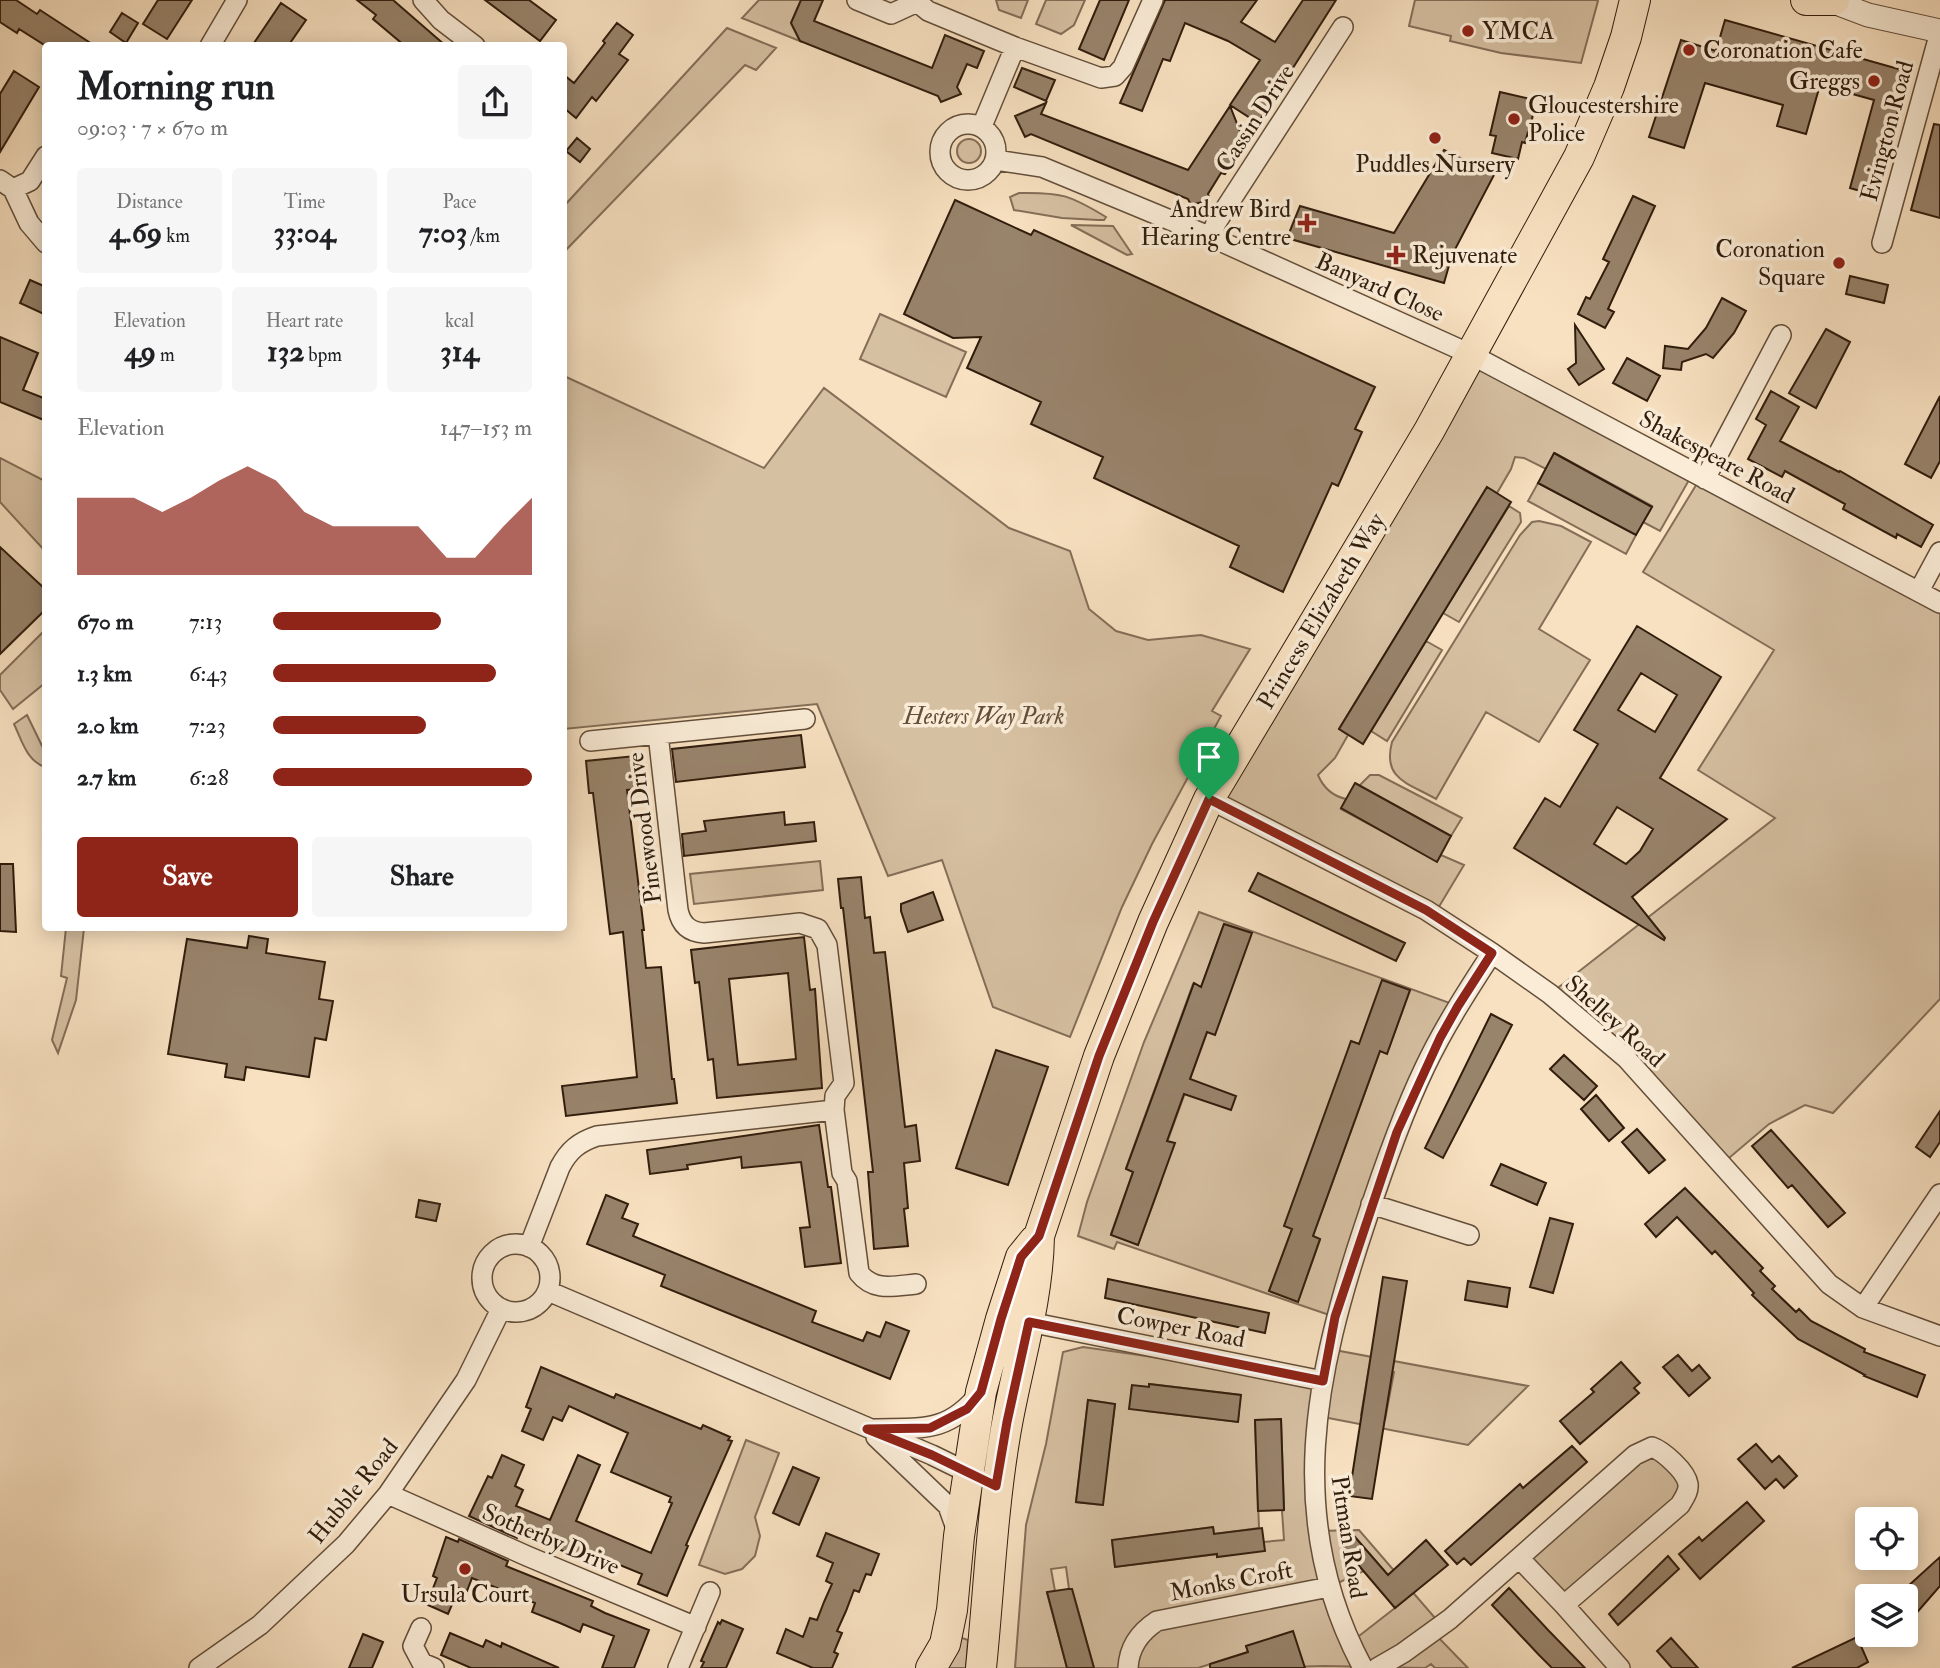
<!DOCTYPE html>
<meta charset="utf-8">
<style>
:root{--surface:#fff;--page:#f6f6f6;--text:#202124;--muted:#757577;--accent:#8f2418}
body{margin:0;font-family:"IM FELL Double Pica",serif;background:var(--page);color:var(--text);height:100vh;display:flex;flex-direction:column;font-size:26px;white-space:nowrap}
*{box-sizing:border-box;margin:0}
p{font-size:23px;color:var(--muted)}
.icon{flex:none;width:38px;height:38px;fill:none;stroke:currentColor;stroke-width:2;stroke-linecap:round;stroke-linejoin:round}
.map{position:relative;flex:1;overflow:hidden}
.side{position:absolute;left:42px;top:42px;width:525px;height:889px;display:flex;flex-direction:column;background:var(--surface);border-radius:7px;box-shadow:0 4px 18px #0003}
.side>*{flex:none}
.fabs{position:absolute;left:1855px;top:1507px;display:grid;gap:14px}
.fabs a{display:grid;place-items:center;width:63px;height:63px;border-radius:7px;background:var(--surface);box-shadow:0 4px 18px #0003;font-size:35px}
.pin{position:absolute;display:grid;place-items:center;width:60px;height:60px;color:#fff;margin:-72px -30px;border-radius:50% 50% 50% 0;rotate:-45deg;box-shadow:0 0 7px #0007}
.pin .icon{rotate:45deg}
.round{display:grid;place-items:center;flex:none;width:74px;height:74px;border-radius:7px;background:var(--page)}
.head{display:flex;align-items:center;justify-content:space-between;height:119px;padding:0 35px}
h1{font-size:38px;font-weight:800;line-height:52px}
.stats{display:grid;grid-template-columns:repeat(3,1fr);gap:10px;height:119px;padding:7px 35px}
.stats div{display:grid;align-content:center;border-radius:7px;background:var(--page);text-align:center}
.stats b{font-size:30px;font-weight:800}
.stats small{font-size:19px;font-weight:400}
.stats p{font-size:19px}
.chart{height:196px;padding:14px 35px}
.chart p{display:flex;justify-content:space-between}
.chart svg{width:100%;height:126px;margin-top:7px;fill:var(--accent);opacity:.7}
.primary-button{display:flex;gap:14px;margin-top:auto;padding:14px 35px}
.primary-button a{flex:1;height:80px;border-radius:7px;background:var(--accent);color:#fff;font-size:28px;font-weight:800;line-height:80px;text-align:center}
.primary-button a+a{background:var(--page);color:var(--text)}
ul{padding:0 35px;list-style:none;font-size:23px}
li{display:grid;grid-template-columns:112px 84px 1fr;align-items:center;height:52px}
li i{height:18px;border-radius:9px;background:var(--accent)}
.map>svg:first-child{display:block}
.green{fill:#d6c0a2;stroke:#846e58;stroke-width:2;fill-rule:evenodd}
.building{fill:#98836b;stroke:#311d0d;stroke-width:2;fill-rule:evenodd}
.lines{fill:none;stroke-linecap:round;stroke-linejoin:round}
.minor-casing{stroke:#634e3a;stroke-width:22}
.tertiary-casing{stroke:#634e3a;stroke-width:25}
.primary-casing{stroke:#311d0d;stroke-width:32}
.minor{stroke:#faecd7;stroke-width:19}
.tertiary{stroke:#faecd7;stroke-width:23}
.primary{stroke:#f8e1c1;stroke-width:30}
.route-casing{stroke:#fff;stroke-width:14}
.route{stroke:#8f2418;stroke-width:9}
.poi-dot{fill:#8f2418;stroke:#faecd7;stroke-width:2.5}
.labels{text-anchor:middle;stroke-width:7;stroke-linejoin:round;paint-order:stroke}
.poi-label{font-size:24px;fill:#311d0d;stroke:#faecd7;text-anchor:start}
.street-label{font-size:24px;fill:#311d0d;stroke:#faecd7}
.park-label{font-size:24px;font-style:italic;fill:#634e3a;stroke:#faecd7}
</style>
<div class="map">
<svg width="1940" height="1668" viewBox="0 0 1940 1668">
<rect width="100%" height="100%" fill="#f8e1c1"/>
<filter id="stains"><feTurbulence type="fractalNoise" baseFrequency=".00286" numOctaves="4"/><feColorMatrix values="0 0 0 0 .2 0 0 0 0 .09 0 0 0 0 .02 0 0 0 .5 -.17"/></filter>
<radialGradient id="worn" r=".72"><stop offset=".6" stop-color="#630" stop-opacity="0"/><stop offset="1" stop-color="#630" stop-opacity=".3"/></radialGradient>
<path class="green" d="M759,0h42l-10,23 9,18 -58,-23z
M996,0h32l-7,18 -22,-8z
M1046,0h39l-11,25 -13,9 -25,-10z
M1415,0h181l2,1 -17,62 -80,-10 -51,-12 1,-5 -42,-10z
M727,28l49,20 -20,22 -11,-5 -181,187v-46z
M957 151a12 12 0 1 1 24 0a12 12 0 1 1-24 0Z
M1019,193c42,-1 51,2 87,24l-2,3h-6l-36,-2 -48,-8 -4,-13z
M1071,225l42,1 19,28 -5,1z
M880,314l86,38 -20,45 -86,-38z
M1470,354l223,119 -33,58 -17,-9 9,-16 -97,-53 -9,16 -22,-11 -9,-1 -4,12 -14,24 -10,-6 -148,242 9,6 -13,23 -17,17c5,12 15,21 28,24l-5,10 96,52 4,-6 23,10 -30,50 -225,-116z
M564,376l200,92 60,-80 185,140 61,23 19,58 27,22 32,9 53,-5 49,14 -38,62 9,5 -69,128 -30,63 -52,130 -77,-30 -51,-147 -54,16 -71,-172 -253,25z
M0,458l45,23v70l-45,-49z
M1701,477l239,126v396l-107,114 -28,-8 -36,19 -47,40 -172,-170 225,-176 -77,-48 76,-120 -131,-78z
M1538,483l98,52 -10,19 -98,-53z
M1509,506l11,7 1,9 -62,100 -16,-9z
M1539,521l22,5 30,16 -52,87 51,31 -51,82 -53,-30 -50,87c-27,-16 -54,-19 -44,-57l128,-207 12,-13z
M45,630v53l-32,26 -13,-19v-15z
M1426,641l16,9 -55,91 -16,-10z
M27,715l18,37v15c-18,-6 -23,-26 -31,-43z
M1370,775h9l83,43 -11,18 -92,-50z
M820,861l3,29 -129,14 -4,-30z
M1199,912l259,94 -33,61 -90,250 -218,-75 -3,7 -36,-13 9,-34 57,-160zM1224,924l27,9 -30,61 -56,154 -4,34 -23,63 -27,-11 22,-62 -7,-4 67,-184 8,3zM1410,990l-23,63 -7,-2 -67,185 7,4 -22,61 -29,-10 23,-62 59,-188 8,3z
M66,928h18l-8,72 -18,53 -6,-13 15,-62 -6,-2z
M1083,1347l239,34 7,-32 199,37 -60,59 -150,-29v115l41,-1 83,96 -9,6 35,36h-33l-4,-4 -6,4 -101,-2 -69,2 -9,-22 2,6 -50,16h-104l-22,-79h-3l-3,-22 -15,2 4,22 -8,2 20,75h-52l11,-143 20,-81 17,-92zM1369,1368l25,4 -9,48 -24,-5zM1150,1384l90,11 -2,27 -92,-11 -15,-18 1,-7 17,1zM1088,1400l27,4 -13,101 -26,-3zM1281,1419l3,91 -2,1 2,29 -21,2 -46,14v-2l-102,13 -3,-27 101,-13 1,7 45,-6 -4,-107zM1375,1561l20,47 -45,35 -21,-56 35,-16z
M746,1440l33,13 -24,64 5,19 -5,20 -13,13 -17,5 -26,-9z
M1644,1449l44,36 -124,120 -44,-46z
M959,1637l9,3 -2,28h-20z"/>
<path class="building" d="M0,0h16l21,14 3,-4 55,36h-49l-27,-17 -2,4 -17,-11z
M158,0h34l-25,39 -24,-15z
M357,0h36l53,46h-41l-32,-27 3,-4z
M485,0h44l27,20 -16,21z
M801,0h22l-9,21 118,47 13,-33 39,16 -7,17 -10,-4 -10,23 4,7 -20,8 -3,-6 -138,-55 -9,-18z
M1100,0h29l-25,60 -25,-11z
M1165,0h92l-16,22 34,20 28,-42h33l-78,123 -28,-18 30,-45 -32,-19 -43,-18 -15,38 -7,-2 -21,52 -22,-8z
M281,3l25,17 -18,26h-36z
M122,13l16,10 -12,20 -16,-11z
M1725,20l184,52 -35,123 -24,-7 24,-88 -54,-15 -14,49 -29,-8 6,-21 -78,-22 -21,65 -35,-11 32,-97 35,11z
M617,23l16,12 -14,19 9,6 -32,41 -4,-4 -16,21 -12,-10v-33l10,8 31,-40 -2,-2z
M1022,68l33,12 -9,21 -32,-14z
M14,71l25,16 -39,65v-58z
M1500,92l35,8 -5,33 -2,-1 -3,11 -3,-1 -4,17 -26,-6 4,-17 -6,-1z
M1046,103l-5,11 147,56 42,-64 15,38 -20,30 -4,-1 -13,21 2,6 -19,5 -3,-6 -157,-65 -6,3 -10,-21z
M1934,124l6,1v93l-29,-8z
M577,138l13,11 -10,13 -14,-11z
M1444,150l50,25 -42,80 -8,28 -157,-45 13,-32 94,27z
M1633,196l22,10 -47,103 6,3 -9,16 -27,-14 8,-17 4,2 19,-37 -6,-3z
M955,200l76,35 3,-5 341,157 -20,42 7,3 -24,54 -6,-3 -49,109 -53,-25 9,-21 -145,-68 9,-21 -72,-33 10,-22 -74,-34 14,-31 -28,1 -49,-24z
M1850,276l38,9 -4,18 -38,-9z
M30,280l16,7v28l-26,-12z
M1722,298l24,13 -12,22 -21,25 -7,-4 -24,8 -1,8 -18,-2 2,-22 23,3 18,-21z
M1575,325l29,44 -25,16 -11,-16 8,-6z
M1826,329l24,13 -34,66 -27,-15z
M0,337l38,16 -15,37 23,9v22l-46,-19z
M1627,358l33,18 -13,25 -34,-18z
M1771,391l28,16 -19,34 59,31 1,-1 93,54 -12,22 -24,-13 -1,4 -53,-29 2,-5 -60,-33 -3,6 -34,-18 18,-34 -10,-6z
M1940,396v65l-9,17 -26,-14z
M1554,453l98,54 -16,28 -98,-52z
M1487,487l24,15 -148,242 -24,-15z
M0,547l46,43v19l-46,45z
M1637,626l84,51 -61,101 67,41 -95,78 33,41 -1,2 -150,-92 31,-50 15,9 38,-63 -24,-14zM1641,673l36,22 -22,37 -37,-22zM1617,807l36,22 -13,22 -14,13 -32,-20z
M801,735l4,32 -129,15 -4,-33z
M635,756l3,33 -11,1 17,140h-2l4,38 15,-1 11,112h2l3,24 -111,13 -4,-30 75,-9 -14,-145 -13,2 -17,-141h-4l-3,-32z
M1355,783l96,53 -14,26 -96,-54z
M784,812l1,13 29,-3 2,19 -132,15 -2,-22 24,-3 -2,-10z
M0,864h13l3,68 -16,-1z
M1258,873l147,70 -9,18 -147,-70z
M861,877l4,41 5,-1 4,36 11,-1 20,175 11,-2 4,36 -16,2 4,45 -4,1 4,37 -34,3 -6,-77h5l-30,-264h-2l-3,-29z
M933,892l10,28 -35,12 -7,-21v-7z
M1224,924l28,9 -37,102 -8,-3 -17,47 46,17 -5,14 -47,-16 -17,47 8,2 -37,102 -27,-10 22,-63 -7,-3 68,-186 7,4z
M249,936l19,3 -2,14 59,9 -6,37 14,2 -7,39 -11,-2 -6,39 -63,-10 -2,13 -19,-3 2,-13 -59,-10 19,-115 60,9z
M804,937l6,53 5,-1 7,99 -105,10 -4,-39 -5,1 -9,-78 -4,1 -4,-33zM788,973l8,86 -58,6 -9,-86z
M1382,980l28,10 -23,64 -7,-3 -67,185 7,3 -22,63 -29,-11 23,-62 -8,-3 67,-185 8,3z
M1491,1014l21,11 -69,133 -18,-10z
M996,1050l52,17 -40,118 -52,-17z
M1564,1055l33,31 -13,14 -34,-31z
M1596,1095l28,33 -15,13 -28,-32z
M1940,1111v31l-10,15 -14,-10z
M819,1125l9,62h3l10,76 -36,4 -5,-39 10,-1 -9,-65 -59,6 -1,-11 -54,8 1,4 -38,5 -3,-24z
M1637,1129l28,31 -16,13 -27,-31z
M1771,1130l74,83 -17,14 -36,-42 -4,3 -36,-42z
M1501,1164l45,19 -9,22 -46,-20z
M1685,1188l78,80 -3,3 15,15 -3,3 24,23 3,-3 12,12 54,28 -1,3 61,23 -8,22 -53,-21 1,-1 -67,-36 -46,-44 2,-2 -39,-42 -3,3 -35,-37 -21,20 -11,-13z
M606,1195l22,9 -6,14 16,6 -5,12 183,75 -4,11 51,19 4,-9 13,5 6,-15 23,9 -19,48 -229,-93 4,-11 -78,-31z
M419,1200l21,4 -4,17 -20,-4z
M1550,1218l23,6 -20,69 -23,-6z
M1383,1277l24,4 -35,218 -23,-3z
M1108,1279l161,34 -4,20 -160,-35z
M1468,1281l42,7 -3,19 -42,-7z
M1678,1355l14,16 7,-6 11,13 -21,18 -26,-29z
M1621,1362l19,21 -6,5 5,5 -59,51 -20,-23 34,-29 -3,-3z
M541,1367l73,31 2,-4 85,35 2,-4 27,12 -2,3 4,1 -46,104 2,1 -21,50 -29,-12 4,-10 -49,-20 -3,8 -71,-29 -2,5 -48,-22 19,-40 4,2 10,-23 22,10 -9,21 8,4 -7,16 34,14 28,-65 22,10 -24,56 75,32 21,-50 -3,-1 2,-5 -60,-25 17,-39 -59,-27 -7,15 -9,-4 -10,23 -21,-9 9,-22 -5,-2z
M1149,1384l92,11 -3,27 -109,-13 3,-24 17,2z
M1088,1400l27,4 -12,101 -27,-3z
M1281,1419l3,91 -26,1 -3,-91z
M1756,1444l16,18 7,-6 18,20 -13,12 -8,-9 -11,10 -27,-30z
M1572,1446l15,16 -116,103 -7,-7 -7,6 -12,-13 75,-67 3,4z
M793,1467l26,11 -20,47 -26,-12z
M1747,1502l17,19 -64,58 -21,-25 20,-17 3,4z
M1213,1527l1,7 48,-6 3,23 -48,6v-3l-102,13 -3,-27z
M826,1533l53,21 -8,21 -5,-1 -7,18 -5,-2 -8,21 -9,20 5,2 -8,19 4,2 -6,14h-19l-36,-15 9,-24 17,8 7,-19 7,2 7,-18 8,-18 -6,-3 7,-18 -16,-7z
M446,1537l12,5 1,-3 49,22 -2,5 87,35 -2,5 14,7 44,17 -15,38h-32l12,-32 -31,-12 -3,8 -20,-9 -28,-11 3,-9 -63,-25 -5,13 -8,-3 -11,26 -20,-9 2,-3 -2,-1 9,-23 -4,-2z
M1355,1537l33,38 38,-35 22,25 -53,43 -52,-61z
M1668,1556l11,13 -61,56 -9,-11z
M1940,1557v29l-34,39v-37z
M1509,1588l40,43 36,37h-33l-13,-13 -47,-50z
M1068,1589h4l22,79h-27l-20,-76z
M722,1620l21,9 -17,39h-25l3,-6 -3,-1 17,-39 2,2z
M1293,1631l12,37h-95v-4l38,-12 -2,-6z
M450,1633l33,14 3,-7 15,7 1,-4 57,25h-88l-30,-13z
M363,1634l20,8 -11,26h-23z
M1857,1637l11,25 -11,6h-65z
M1671,1638l27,30h-26l-15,-17z"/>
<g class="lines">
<g class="minor-casing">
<path id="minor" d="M423,0l18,20 34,26
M857,0l34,14 26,-12 11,9 87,36 86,31 14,-2 8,-9 30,-67
M210,46l27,-46
M940 152a28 28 0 1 1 56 0a28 28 0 1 1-56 0Z
M982,126l33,-79
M995,160l47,7 169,70 259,117 470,249
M0,180l13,9 16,34 17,20
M13,189l17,-8 16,-25
M1211,237l5,-14 127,-196
M1882,243l58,-211
M1705,479l76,-144
M1919,591l21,-39
M590,741l215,-22
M1209,799l217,111 66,43 58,41 76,64 203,226 34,24 77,28
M834,1110l8,63 5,8 12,92c15,19 35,13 57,11
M1371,1204l98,31
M482 1278a34 34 0 1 1 68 0a34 34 0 1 1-68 0Z
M529,1247l31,-80c9,-17 19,-25 37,-31l237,-26 1,-14 9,-13 -17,-138 -9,-16 -18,-6 -96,10c-14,-1 -23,-8 -26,-23l-20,-176
M548,1291l384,164 45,22
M1863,1308l77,-114
M1029,1322l294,59
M875,1429c47,-1 73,4 105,-36
M876,1437l72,69 9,25
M388,1494l139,62 169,71
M1520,1559l44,46
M421,1628l-8,18 9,17 12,5
M199,1668l61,-43 86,-81 42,-50 78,-114 35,-71
M678,1668l32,-76
M1128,1668c1,-21 12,-36 29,-47l172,-34
M1363,1668c-80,-149 -48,-295 3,-447 17,-52 35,-104 59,-154 19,-40 43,-77 67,-114
M1377,1668l26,-15 47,-34 185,-164 17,-8c11,4 34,24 36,37 1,8 -4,14 -8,21l-116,100 56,63"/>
</g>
<g class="tertiary-casing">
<path id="tertiary" d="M1831,1l37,14 72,16"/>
</g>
<g class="primary-casing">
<path id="primary" d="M1806,0h28
M931,1668l14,-24 7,-34 7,-74 22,-144 20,-73 20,-62 13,-16
M981,1668c8,-78 11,-156 24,-233 11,-67 33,-131 34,-199l60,-180 54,-134 56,-123 220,-368 150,-274 30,-70 17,-50 9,-37"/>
</g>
<use href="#minor" class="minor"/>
<use href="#tertiary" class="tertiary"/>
<use href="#primary" class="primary"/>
</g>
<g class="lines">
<g class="route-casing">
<path id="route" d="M1209,799l217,111 66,43 -34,53 -18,32 -43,94 -62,185 -12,64 -294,-59 -22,100 -11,64 -64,-31 -65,-26 63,-1 37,-19 14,-17 20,-73 20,-62 18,-21 60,-180 54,-134z"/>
</g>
<use href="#route" class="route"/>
</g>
<g class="poi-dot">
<circle cx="1468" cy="31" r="7"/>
<circle cx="1689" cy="50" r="7"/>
<circle cx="1874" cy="81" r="7"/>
<circle cx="1514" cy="119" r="7"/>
<circle cx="1435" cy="138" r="7"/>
<path d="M1303.5 212.5h7v7h7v7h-7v7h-7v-7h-7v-7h7z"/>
<path d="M1392.5 244.5h7v7h7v7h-7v7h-7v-7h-7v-7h7z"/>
<circle cx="1839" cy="263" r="7"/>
<circle cx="465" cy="1569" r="7"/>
</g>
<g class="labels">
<g class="poi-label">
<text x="1482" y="39">YMCA</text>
<text x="1703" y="58">Coronation Cafe</text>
<text x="1860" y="89" text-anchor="end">Greggs</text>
<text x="1528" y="113">Gloucestershire<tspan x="1528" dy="28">Police</tspan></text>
<text x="1435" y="172" text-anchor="middle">Puddles Nursery</text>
<text x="1291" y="217" text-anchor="end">Andrew Bird<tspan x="1291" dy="28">Hearing Centre</tspan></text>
<text x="1825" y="257" text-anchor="end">Coronation<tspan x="1825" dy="28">Square</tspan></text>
<text x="1412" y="263">Rejuvenate</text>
<text x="465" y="1602" text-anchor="middle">Ursula Court</text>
</g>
<g class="street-label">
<text transform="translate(1255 118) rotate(-57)" y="8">Cassin Drive</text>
<text transform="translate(1887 131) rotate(-75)" y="8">Evington Road</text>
<text transform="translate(1380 287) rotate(24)" y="8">Banyard Close</text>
<text transform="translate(1717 457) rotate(28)" y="8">Shakespeare Road</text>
<text transform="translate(1321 611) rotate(-59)" y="8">Princess Elizabeth Way</text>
<text transform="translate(644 828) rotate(-97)" y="8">Pinewood Drive</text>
<text transform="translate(1615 1021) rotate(42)" y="8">Shelley Road</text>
<text transform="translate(1181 1327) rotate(11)" y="8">Cowper Road</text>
<text transform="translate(353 1491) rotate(-51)" y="8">Hubble Road</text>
<text transform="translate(1349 1537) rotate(81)" y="8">Pitman Road</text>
<text transform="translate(551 1539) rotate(23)" y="8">Sotherby Drive</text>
<text transform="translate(1231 1581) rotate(-11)" y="8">Monks Croft</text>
</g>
<g class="park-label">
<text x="984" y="724">Hesters Way Park</text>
</g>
</g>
<rect width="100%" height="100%" filter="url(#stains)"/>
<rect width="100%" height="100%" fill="url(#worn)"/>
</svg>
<div class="fabs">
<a><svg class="icon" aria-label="locate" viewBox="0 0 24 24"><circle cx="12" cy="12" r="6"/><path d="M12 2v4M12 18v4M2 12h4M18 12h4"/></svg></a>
<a><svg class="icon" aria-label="layers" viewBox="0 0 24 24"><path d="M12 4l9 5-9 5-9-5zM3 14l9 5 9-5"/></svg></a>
</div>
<div class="pin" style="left:1209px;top:799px;background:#1e9e55"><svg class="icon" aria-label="arrive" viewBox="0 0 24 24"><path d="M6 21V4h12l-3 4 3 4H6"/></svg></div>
<section class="side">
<div class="head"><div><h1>Morning run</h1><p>09:03 · 7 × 670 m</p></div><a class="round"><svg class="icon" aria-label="share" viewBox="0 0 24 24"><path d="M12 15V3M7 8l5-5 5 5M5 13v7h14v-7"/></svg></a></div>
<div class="stats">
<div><p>Distance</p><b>4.69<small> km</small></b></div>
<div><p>Time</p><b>33:04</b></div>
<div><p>Pace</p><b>7:03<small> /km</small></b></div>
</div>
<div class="stats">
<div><p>Elevation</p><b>49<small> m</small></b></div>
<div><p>Heart rate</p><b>132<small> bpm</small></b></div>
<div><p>kcal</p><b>314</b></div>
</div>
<div class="chart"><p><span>Elevation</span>147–153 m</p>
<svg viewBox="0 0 160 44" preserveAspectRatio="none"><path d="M0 44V17L10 17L20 17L30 22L40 17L50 11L60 6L70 11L80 22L90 27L100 27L110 27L120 27L130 38L140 38L150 27L160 17V44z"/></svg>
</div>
<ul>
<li><b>670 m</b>7:13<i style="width:65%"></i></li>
<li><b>1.3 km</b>6:43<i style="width:86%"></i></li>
<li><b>2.0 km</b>7:23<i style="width:59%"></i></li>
<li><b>2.7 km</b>6:28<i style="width:100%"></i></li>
</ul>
<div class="primary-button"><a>Save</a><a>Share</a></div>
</section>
</div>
